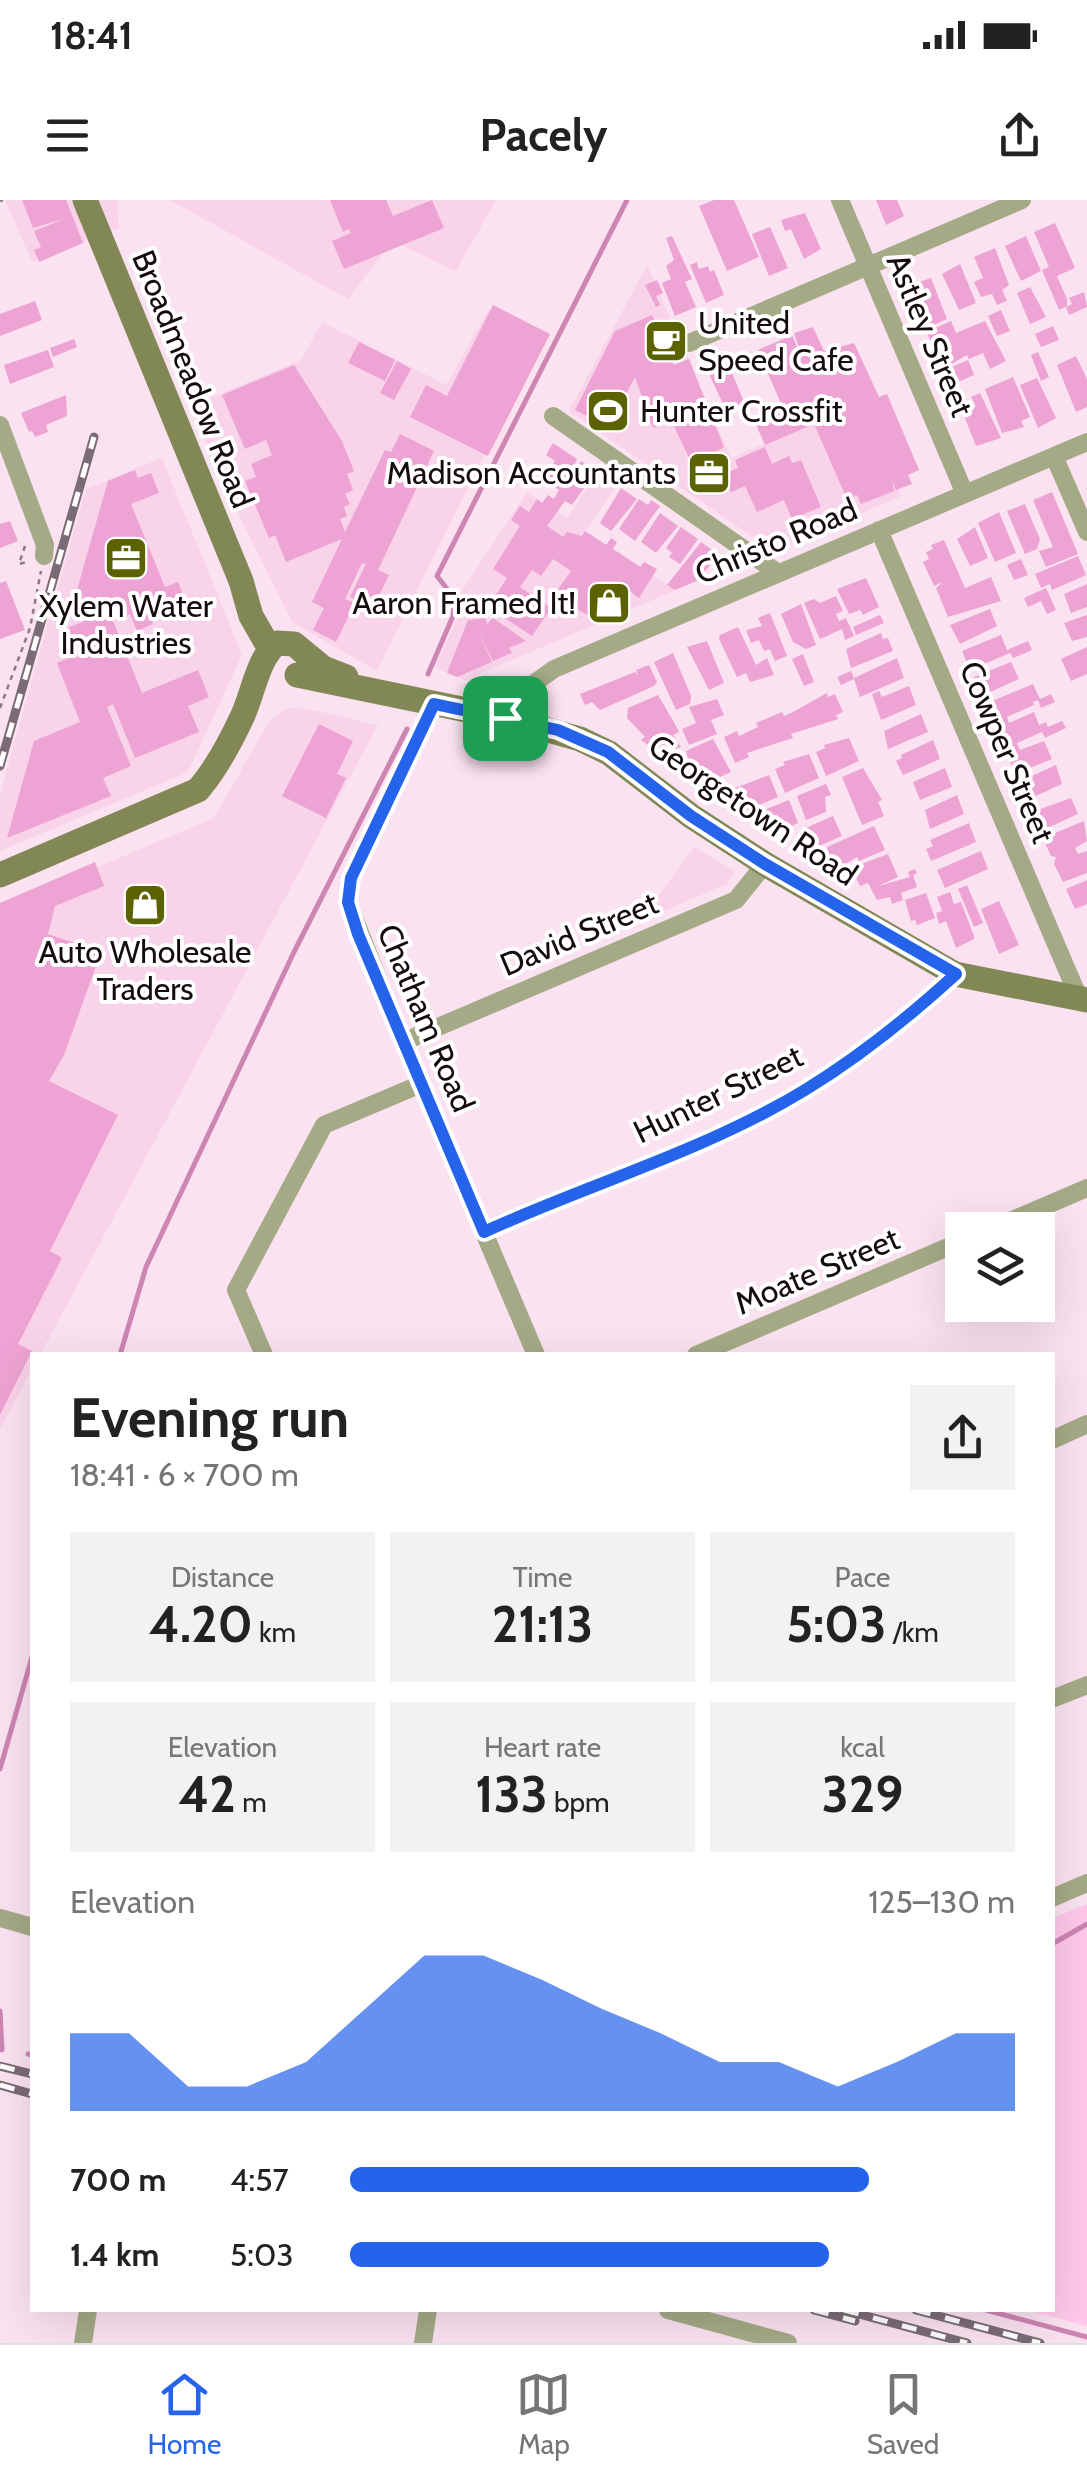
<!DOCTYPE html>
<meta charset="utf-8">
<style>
:root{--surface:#fff;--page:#f2f2f2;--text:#222;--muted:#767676;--line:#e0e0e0;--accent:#2563eb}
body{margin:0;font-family:Cabin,sans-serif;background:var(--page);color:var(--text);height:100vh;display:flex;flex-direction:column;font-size:38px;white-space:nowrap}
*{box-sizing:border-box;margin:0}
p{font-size:32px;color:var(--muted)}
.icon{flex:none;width:55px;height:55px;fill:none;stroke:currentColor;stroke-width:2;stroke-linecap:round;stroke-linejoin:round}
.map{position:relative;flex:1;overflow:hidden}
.details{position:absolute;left:30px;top:1152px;width:1025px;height:960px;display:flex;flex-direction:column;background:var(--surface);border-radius:0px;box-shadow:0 10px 40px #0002}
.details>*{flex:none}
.tools{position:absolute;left:945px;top:1012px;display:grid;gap:20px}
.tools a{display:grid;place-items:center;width:110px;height:110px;border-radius:0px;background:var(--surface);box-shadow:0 10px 40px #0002;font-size:50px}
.pin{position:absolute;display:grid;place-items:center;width:85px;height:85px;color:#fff;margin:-42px;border-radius:20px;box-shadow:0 5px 15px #0006}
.round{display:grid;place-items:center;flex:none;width:105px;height:105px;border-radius:0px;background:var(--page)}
.head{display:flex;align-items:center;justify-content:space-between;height:170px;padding:0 40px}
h1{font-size:55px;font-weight:700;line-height:75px}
.figures{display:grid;grid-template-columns:repeat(3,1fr);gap:15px;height:170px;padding:10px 40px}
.figures div{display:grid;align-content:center;border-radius:0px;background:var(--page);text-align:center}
.figures b{font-size:50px;font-weight:700}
.figures small{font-size:28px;font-weight:400}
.figures p{font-size:28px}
.chart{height:280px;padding:20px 40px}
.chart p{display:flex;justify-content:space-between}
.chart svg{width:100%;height:180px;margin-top:10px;fill:var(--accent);opacity:.7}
ul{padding:0 40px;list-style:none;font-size:32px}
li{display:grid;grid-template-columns:160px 120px 1fr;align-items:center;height:75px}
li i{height:25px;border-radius:12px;background:var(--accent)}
.status{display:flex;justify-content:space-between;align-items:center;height:70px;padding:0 50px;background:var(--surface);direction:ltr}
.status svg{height:28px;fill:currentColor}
header{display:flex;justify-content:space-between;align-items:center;height:130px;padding:0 40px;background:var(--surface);font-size:45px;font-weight:700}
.menu{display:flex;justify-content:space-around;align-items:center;height:140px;border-top:2px solid var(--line);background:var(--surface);font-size:28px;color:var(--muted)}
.menu a{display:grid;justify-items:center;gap:5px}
.menu .on{color:var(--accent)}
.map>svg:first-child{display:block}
.built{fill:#f9d3ea}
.green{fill:#ffc8ea}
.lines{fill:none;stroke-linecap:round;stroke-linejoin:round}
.stream{stroke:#cd85b4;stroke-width:5}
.building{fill:#eda3d3}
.path{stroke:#8c7b85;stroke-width:2.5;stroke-dasharray:5 5;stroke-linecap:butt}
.street{stroke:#a4a986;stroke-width:18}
.secondary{stroke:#828855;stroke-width:25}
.rail-casing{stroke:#7b6b75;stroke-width:9}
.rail{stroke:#fff;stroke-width:5;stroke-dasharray:15;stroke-linecap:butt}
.route-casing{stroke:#fff;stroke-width:20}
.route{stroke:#2563eb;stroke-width:12}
.labels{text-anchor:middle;stroke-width:8;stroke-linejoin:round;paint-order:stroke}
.poi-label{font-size:32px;fill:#150c12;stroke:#fff;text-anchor:start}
.street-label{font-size:32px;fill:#150c12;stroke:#fff}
</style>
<div class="status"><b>18:41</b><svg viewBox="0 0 49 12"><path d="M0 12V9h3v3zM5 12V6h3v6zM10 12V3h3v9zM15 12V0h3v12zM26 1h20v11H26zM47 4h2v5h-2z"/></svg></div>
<header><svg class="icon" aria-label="menu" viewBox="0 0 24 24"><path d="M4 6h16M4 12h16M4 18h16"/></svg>Pacely<svg class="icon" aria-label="share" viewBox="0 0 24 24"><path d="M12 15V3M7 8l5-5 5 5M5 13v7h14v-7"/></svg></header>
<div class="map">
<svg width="1087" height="2143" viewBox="0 0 1087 2143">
<rect width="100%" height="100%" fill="#fbe2f1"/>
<path class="built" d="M5,0h112l2,28 -87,34z
M170,0h326l-40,71 -63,-30 -45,58z
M647,65l84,193 129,-56 41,94 -128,55 -204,-140z
M489,109l54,29 -166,333 -85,-49 -67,-134 -34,-82 110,-46 21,-38 124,63z
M162,258l80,197 -54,117 -188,79v-57l86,-305z
M604,263l19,13 -37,55 90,59 -211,90 -30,-13 29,-63 -7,-6 70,-106 40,26z
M299,507l79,18 -338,630h-8v14l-32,60v-521l214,-90 54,-95 15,-13z
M694,647l41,24 -8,13 -87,37z"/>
<path class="green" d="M1087,1704v422l-61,-16h26l1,-392z"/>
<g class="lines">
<path class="stream" d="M428,474l25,-58 2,-17 -18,-23 190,-376
M120,1155l26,-88 148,-315 113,-223
M0,1569l32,-112
M1052,1744l35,-20
M0,1811l2,39
M28,1854l4,1
M986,2110l101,27"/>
</g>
<path class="building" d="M22,0h44l17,43 -44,19 -5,-12 7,-3 -7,-16 32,-13 -33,10z
M330,0h56l7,16 39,-16 12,28 -100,41 -12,-28 19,-8 -2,-4 -6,3z
M714,0h20l25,57 -32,14 -28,-65z
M876,0h21l7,16 -18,9z
M805,13l16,36 -17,10 -13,-30 -6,2 -4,-11z
M1055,23l20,45 -18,8 10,23v7l-8,4 -17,-40 7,-3 -15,-35z
M770,27l18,41 -19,8 -17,-42z
M672,36l20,43 -7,3 11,25 -21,9 -13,-33 9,-4 -5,-13 8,-6 -8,-22z
M1026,36l15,35 -20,10 -16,-35z
M995,48l14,37 -7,5 5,11 -10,4 -5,-11 -11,3 -7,-15 9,-4 -9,-21z
M697,62l2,7 9,-3 2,6 4,-2 10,25 -18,8 -16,-38z
M960,64l16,39 -17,7 -17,-36z
M931,78l16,41 -23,10 -4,-10 5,-2 -14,-32z
M657,80l6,13 -7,3 4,9 -4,2 -11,-22z
M1030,87l16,30 -16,7 -13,-31z
M1084,92l3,15 -18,8 -3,-8 6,-3 -3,-6z
M35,101l7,19 -42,16v-22z
M493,105l57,29 -62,122 -78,-39 16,-32 21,11z
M1001,110l9,21 -13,5 -9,-20z
M652,115l22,50 15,-6 35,88 -10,6 9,24 -21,8 -31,-65 -18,8 -18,-51 -26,50 -34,-17 40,-79z
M951,121l5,12 29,-12 21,40 -16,8 -7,-16 -14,6 -2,-4 -21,12 -20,-35z
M1053,126l6,14 -18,7 -6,-13z
M813,127l11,24 30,-8 25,54 8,-3 32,76 -11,5 4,9 -16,6 -4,-10 2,11 -33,13 -4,-9 -10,4 -33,-75 -49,21 -9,-20 22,-9 -3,-7 7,-3 -24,-56 34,-15 11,25 -9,-27z
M74,139l3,8 -24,10 -3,-9z
M359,142l36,18 -10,21 -37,-18z
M48,150l6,17 -44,17 -6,-19z
M1038,152l11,25 -8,4 -10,-26z
M1076,156l11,23v28l-11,5 -19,-47z
M968,160l6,15 -23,10 -6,-15z
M397,161l14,8 -17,31 -14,-7z
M728,163l16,39 -10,5 -2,-5 -8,4 -16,-34z
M294,165l48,76 12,30 -7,3 6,16 -8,4 5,10 -6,3 3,9 -7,3 5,13 40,-82 6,2 9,-18 34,17 -56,119 11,5 -16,33 -23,-11 16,-33 -4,-1 -17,36 10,4 -19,39 -23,-12 11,-22 -12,-6 30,-63 -56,23 -11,-27 -6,3 -24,-57 11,-4 -5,-13 21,-9 -6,-15 -21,9 -23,-54z
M1013,177l17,40 -9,4 3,6 -22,6 -17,-44z
M1037,178l19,40 -18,10 -18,-43z
M980,193l21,45 -25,8 -13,-33 13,-7 -5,-9z
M66,195l1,21 -21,9 2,7 -13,5 -3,-6 -3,1 -8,-19z
M553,243l24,16 -10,22 14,-20 15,10 -24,34 -7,-4 -18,25 16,11 4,-5 15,4 3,-5 21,14 5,-7 6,4 -4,7 27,18 4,-5 13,7 -18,29 -20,-14 -9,13 13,9 -24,15 -46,-25 18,-25 -18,-12 -12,17 -9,-6 -12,17 31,21 -19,28 -44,-29 19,-29 -14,-9 27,-43 -9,-6 9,-14 9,6 8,-13 5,4 6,-8 6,4 5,-9 -16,-11 12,-18 -9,-6z
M765,247l7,17 17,-8 3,7 9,-3 20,47 -29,12 -8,-19 -27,12 -12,-26 -14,6 -7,-18 14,-6 -3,-8z
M135,270l3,8 13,-5 8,20 -28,11 34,83 13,-5 7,17 -36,15 4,10 -16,7 -7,-17 -17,7 29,72 56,-23 11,27 -21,9 11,26 -64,26 -22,-54 -6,3 24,59 -28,12 8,18 -104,42 27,-97 46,-19 -23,-59 21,-9 -11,-26 18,-7 -10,-24 33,-116z
M621,288l16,11 -26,32 -11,-8z
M1052,292l26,62 -32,13 -7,-16 14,-4 -20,-47z
M639,299l9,6 3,-5 9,6 -25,35 -16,-12z
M1025,304l15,35 -3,10 -12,5 -18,-43z
M999,312l17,41 -21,9 -17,-39z
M660,313l18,13 -22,27 -15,-11z
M10,321l8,20 -18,7v-24z
M681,327l17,12 -18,25 -11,-7 3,-4 -6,-5z
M975,327l13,31 -18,8 -13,-27z
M944,340l21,48 26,-11 10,24 -53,16 -12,-29 7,-6 -9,4 -11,-24 6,-3 -3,-7 7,-3 -2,-4z
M701,342l17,12 -19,26 -24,10 -8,-5z
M1078,356l8,19 -34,15 -2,-6 -9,4 -6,-14z
M1021,359l7,16 -14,5 -7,-15z
M866,378l13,29 -16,8 -3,-5 -11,4 -12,-25z
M6,381l19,49 -25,9v-56z
M1087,384v23l-16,6 -7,-19z
M1046,388l10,22 -9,4 -6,-13 -13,6 -4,-9z
M836,396l7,15 -7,3 3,7 7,-3 8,18 -9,4 -3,-11 -22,10 -16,-36 10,-4 6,4z
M801,404l15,41 -10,4 -13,-7 -12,-28z
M990,409l7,17 -37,18 -10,-19z
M770,413l17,43 -12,5 -5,-12 -6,2 -5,-11 -8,3 -5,-13 16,-4 -4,-8z
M880,415l4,8 -28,12 -3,-8z
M1087,415v22l-15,4 -8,-18z
M485,418l2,6 6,-6 33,23 -17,7 3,5 -19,8 -15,-29 14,30 -35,15 -10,-4 21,-53z
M738,427l18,38 11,-7 7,17 -24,7 -4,-9 -9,4 -18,-38 1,-4z
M881,433l2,6 5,-1 5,13 -42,17 -5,-19z
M1001,435l6,15 21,-9 4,9 -19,8 -3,-5 -40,17 -8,-19z
M707,441l17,42 -15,7 -22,-43z
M1087,447v27l-16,7 -10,-22z
M673,453l18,43 -1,8 -14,6 -22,-48z
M803,454l11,28 -10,4 -12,-27z
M897,458l7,20 -44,19 -6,-18 -13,6 -4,-8 14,-6 3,7z
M1011,462l8,17 -38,17 -7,-19z
M649,465l8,17 -3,4 -54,24 -8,-8 -7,3 -5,-11 55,-22 3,3 -2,-5z
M1033,484l7,15 11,-5 4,8 -14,6 -3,-8 -5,2 1,3 -27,12 2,6 25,-11 5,13 7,-3 2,5 14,-6 4,7 -21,10 -3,-6 -25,11 3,7 24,-9 8,18 -25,10 3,6 -12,5 -33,-76z
M909,486l7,19 -35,15 -9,-26 7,-3 3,6z
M827,493l1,4 7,-3 8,18 -7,3 2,4 -47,15 2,4 -46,15 2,4 -14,6 -11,-26 13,-6 2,5 19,-9 -2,-4 26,-11 2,4 9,-4z
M658,495l17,29 4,8 -6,3 8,12 -20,7 -20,-14 4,-3 -18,-19 1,-10z
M717,499l7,16 -13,5 6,14 -28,11 -7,-16 14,-6 -7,-16z
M921,514l7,18 -40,17 -4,-18z
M319,524l34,17 -16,33 9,4 -20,40 -44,-22z
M849,538l10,23 -33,15 -10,-24 9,-4 -1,-3z
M713,539l18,33 -29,13 -5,-12 6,-3 -2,-4 -10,4 -5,-19z
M933,540l7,19 -37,16 -7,-14 6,-3 -1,-3z
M809,554l10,24 -34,15 -10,-24 10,-4 -2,-3z
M1056,565l6,19 -35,16 -9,-18z
M863,568l19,32 -4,2 6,14 -22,9 -20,-48z
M945,568l7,19 -32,13 -7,-18z
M769,575l9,22 -33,14 -5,-12 -6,2 -4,-11z
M826,584l5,11 -6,2 1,15 -20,8 -9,-24z
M957,595l7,19 -34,15 -5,-19z
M1071,598l7,16 -37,17 -9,-19z
M789,600l9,23 -19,9 -9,-11 -6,2 -5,-11z
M833,616l9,20 -34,15 -7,-21z
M1084,621l3,20 -12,7 3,6 9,-3v22l-24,9 -9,-18 2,-7 -5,-1 -8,-18z
M969,623l7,19 -45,19 -5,-12 7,-3 -3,-6z
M874,626l11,24 -26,11 -2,-4 -21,13 -2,-6 -4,2 -3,-19z
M981,651l7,18 -43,19 -8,-18z
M888,654l10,23 -20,9 32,-9 -2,-5 7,-3 2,4 -4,2 4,12 -16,6 2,7 -11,4 -2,-7 -13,3 -9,-17 -8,3 -9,-18z
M95,662l9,24 -49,20 -7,28 53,18 -37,103 -15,26 69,34 -68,136 12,7 -44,86 14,7 -32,64v-512z
M1087,680v24l-12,5 -9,-20z
M967,685l16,38 -9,4 -16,-38z
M950,692l4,12 7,-2 13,34v3l-18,9 -10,-27 -7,3 -3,-11 6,-2 -5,-14z
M926,693l9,25 -18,7 -2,-5 -4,1 -6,-21z
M999,701l20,44 -20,9 -18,-45z"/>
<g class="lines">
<path class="path" d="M0,1l3,-1
M25,346l-6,18 8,-2
M0,508l30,-80 11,-57"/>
<path class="street" d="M840,0l125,294
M689,143l333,-143
M553,216l225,157
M0,225l45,120 -1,11
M1054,256l33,76
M879,330l200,468
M434,504l-83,174 -3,24 55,140 133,313
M505,518l13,-23 36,-26 533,-227
M403,842l333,-142 29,-36
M989,1030l98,-42
M484,1031c105,-48 222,-80 321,-141 54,-33 104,-73 150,-116
M264,1155l-28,-65 88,-165 97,-41
M696,1155l266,-114
M1052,1240l35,-16
M1052,1499l35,-14
M1052,1698l35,-15
M0,1718l32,9
M668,2110l120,33
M83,2143l5,-33
M423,2143l5,-33"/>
<path class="secondary" d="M85,0l156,381 10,35 19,33
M297,475l208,43 75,21 29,14 82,63 74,48 190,110 132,26
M0,675l198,-85c19,-22 33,-49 45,-75 10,-22 15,-57 34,-72l17,1 29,24 23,9"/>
<g class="rail-casing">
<path id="rail" d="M0,566l94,-329
M0,1866l32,8
M0,1885l32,9
M814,2110l41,11
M844,2110l123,33
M916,2110l124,33"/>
</g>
<use href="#rail" class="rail"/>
</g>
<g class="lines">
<g class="route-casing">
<path id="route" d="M434,504l124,26 50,22 83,64 74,48 191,110c-47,43 -97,83 -151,116 -100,61 -216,94 -321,142l-126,-298 -10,-32 3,-24z"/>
</g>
<use href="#route" class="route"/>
</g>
<defs>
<g id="cafe-square" transform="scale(2.25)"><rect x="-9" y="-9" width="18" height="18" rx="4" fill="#5c6200" stroke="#fff"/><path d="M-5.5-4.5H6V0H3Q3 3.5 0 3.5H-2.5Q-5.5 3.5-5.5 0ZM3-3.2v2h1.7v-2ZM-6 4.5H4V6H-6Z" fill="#fff"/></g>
<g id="stadium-square" transform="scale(2.25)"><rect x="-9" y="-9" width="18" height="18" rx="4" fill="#5c6200" stroke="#fff"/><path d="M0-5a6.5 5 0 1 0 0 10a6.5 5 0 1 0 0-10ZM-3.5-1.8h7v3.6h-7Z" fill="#fff"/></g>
<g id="office-square" transform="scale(2.25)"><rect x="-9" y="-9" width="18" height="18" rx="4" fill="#5c6200" stroke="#fff"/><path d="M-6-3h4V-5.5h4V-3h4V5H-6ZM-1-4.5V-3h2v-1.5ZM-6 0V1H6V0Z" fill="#fff"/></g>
<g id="shop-square" transform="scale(2.25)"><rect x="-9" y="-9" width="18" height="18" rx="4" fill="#5c6200" stroke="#fff"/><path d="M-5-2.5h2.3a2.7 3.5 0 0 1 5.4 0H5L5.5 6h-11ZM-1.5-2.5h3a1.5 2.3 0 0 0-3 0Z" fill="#fff"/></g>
</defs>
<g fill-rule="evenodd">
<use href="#cafe-square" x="666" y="141"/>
<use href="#stadium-square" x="608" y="211"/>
<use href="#office-square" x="709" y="273"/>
<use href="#office-square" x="126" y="358"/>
<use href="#shop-square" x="609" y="403"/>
<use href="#shop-square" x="145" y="705"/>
</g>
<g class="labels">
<g class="poi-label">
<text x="698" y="134">United<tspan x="698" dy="37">Speed Cafe</tspan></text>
<text x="640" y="222">Hunter Crossfit</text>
<text x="676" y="284" text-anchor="end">Madison Accountants</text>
<text x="576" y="414" text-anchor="end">Aaron Framed It!</text>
<text x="126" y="417" text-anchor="middle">Xylem Water<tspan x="126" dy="37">Industries</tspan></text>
<text x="145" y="763" text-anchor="middle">Auto Wholesale<tspan x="145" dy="37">Traders</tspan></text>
</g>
<g class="street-label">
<text transform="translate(930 135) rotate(67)" y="11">Astley Street</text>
<text transform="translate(193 179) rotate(68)" y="11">Broadmeadow Road</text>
<text transform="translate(776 341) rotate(-23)" y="11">Christo Road</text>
<text transform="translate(1007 552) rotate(67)" y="11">Cowper Street</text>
<text transform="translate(753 610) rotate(34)" y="11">Georgetown Road</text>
<text transform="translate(579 734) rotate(-23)" y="11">David Street</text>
<text transform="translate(426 818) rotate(67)" y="11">Chatham Road</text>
<text transform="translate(718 894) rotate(-26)" y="11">Hunter Street</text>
<text transform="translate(817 1071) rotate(-23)" y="11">Moate Street</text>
</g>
</g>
</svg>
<div class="tools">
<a><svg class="icon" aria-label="layers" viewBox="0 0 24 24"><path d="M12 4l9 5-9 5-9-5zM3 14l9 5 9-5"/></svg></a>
</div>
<div class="pin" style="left:505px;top:518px;background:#1e9e55"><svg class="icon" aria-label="arrive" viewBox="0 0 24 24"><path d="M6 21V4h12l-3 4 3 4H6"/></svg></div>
<section class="details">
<div class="head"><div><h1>Evening run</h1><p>18:41 · 6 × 700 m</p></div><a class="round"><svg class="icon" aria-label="share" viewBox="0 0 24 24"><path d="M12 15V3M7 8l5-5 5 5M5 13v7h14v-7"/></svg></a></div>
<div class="figures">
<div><p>Distance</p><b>4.20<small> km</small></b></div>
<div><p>Time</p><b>21:13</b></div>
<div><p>Pace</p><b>5:03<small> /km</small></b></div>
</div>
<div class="figures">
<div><p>Elevation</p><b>42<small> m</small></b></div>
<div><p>Heart rate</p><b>133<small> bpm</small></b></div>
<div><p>kcal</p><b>329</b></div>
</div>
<div class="chart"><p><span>Elevation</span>125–130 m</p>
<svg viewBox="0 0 160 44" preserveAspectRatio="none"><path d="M0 44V25L10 25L20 38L30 38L40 32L50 19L60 6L70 6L80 12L90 19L100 25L110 32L120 32L130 38L140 32L150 25L160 25V44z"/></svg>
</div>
<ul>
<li><b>700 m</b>4:57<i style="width:78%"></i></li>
<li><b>1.4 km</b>5:03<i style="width:72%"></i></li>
</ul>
</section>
</div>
<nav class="menu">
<a class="on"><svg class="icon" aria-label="home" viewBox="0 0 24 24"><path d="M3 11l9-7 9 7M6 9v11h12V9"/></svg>Home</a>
<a><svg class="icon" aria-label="map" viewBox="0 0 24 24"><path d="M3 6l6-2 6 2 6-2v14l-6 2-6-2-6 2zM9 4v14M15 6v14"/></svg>Map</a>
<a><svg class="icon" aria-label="saved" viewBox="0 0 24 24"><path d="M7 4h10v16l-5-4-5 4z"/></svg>Saved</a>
</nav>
